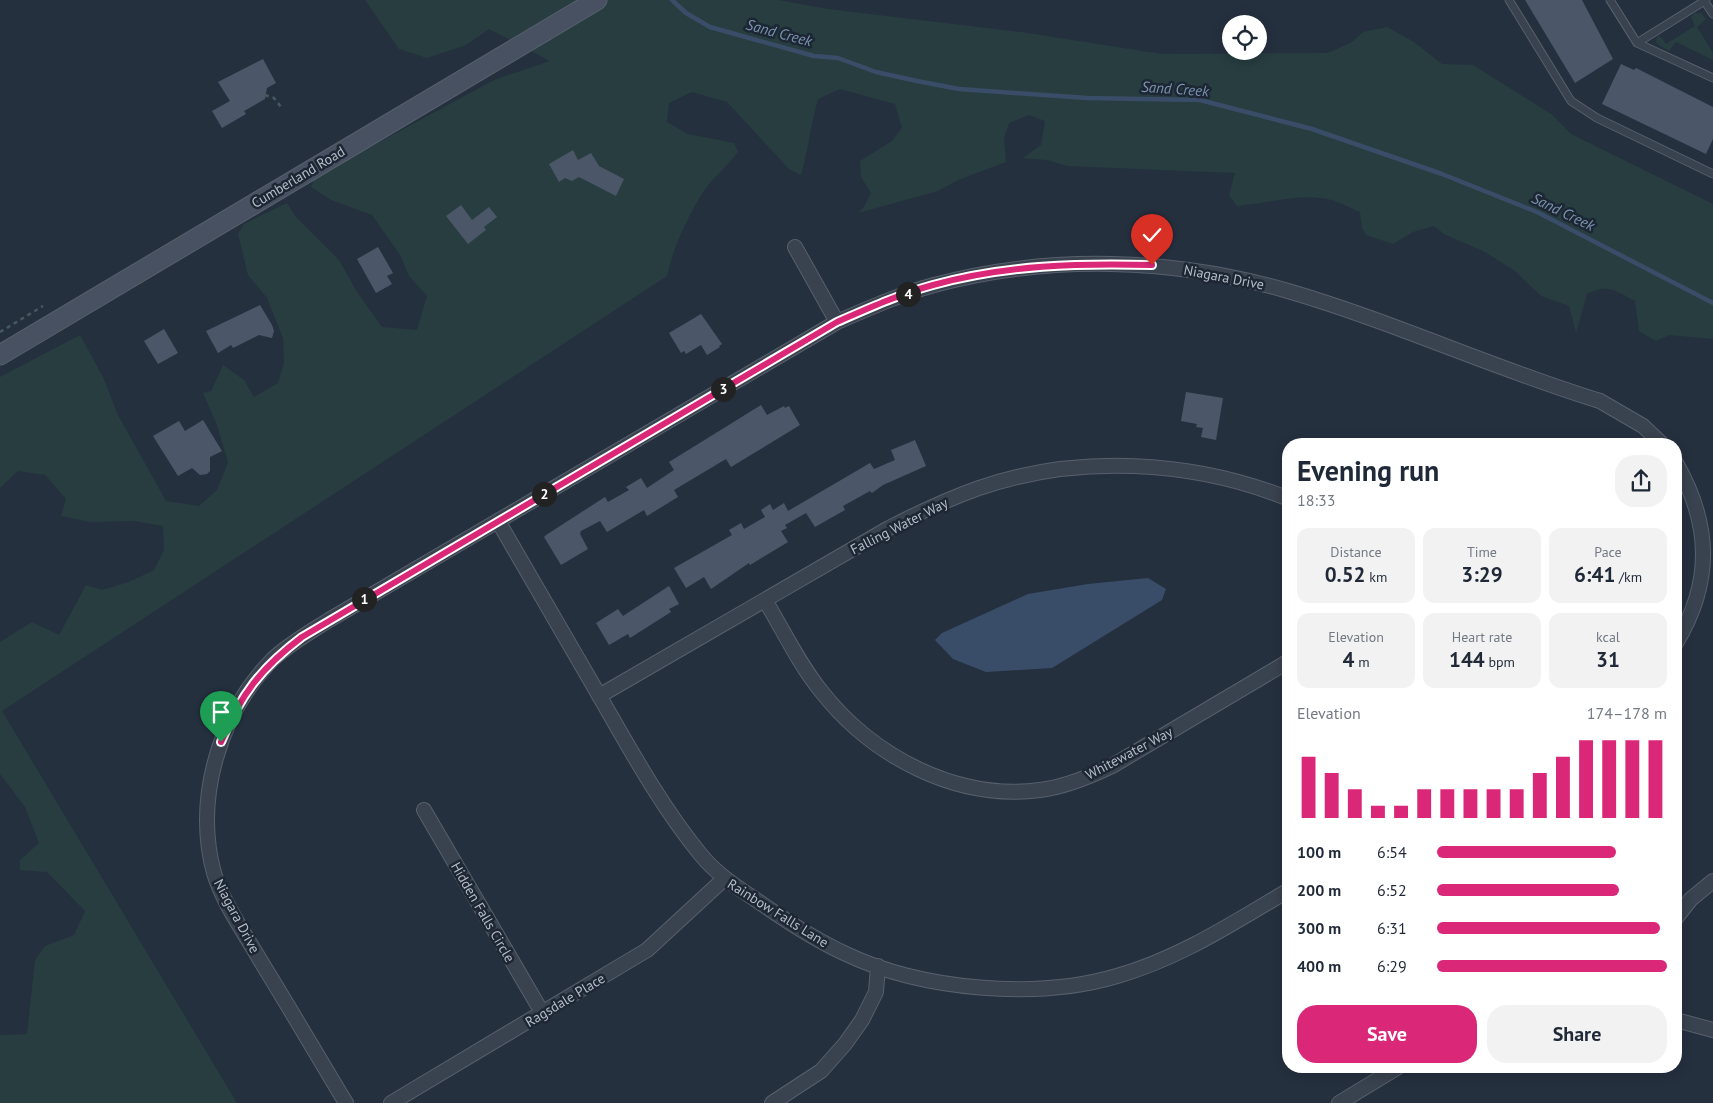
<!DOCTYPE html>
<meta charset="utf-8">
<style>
:root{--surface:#fff;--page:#f2f2f3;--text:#1f2937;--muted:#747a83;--accent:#db2777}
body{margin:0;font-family:"PT Sans",sans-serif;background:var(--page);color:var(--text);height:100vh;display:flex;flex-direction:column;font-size:19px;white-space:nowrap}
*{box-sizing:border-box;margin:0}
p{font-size:16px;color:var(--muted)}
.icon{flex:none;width:28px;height:28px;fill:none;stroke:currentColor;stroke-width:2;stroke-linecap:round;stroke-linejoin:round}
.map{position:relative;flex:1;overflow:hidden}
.drawer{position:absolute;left:1282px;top:438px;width:400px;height:635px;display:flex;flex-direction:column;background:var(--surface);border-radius:20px;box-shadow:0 2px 12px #0003}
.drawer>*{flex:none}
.controls{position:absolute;left:1222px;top:15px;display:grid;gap:10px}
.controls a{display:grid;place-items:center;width:45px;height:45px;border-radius:50%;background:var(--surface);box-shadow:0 2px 12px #0003;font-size:25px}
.pin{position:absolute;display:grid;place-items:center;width:42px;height:42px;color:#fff;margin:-51px -21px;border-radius:50% 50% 50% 0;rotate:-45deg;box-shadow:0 0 5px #0007}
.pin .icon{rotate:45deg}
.km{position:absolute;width:25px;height:25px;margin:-12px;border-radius:50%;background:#222;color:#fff;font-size:14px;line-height:25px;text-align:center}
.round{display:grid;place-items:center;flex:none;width:52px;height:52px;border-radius:20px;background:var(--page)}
.head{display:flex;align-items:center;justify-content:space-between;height:85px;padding:0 15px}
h1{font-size:28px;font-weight:700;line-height:38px}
.figures{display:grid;grid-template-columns:repeat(3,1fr);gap:8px;height:85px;padding:5px 15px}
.figures div{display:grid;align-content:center;border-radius:12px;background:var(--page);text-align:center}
.figures b{font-size:21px;font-weight:700}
.figures small{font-size:14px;font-weight:400}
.figures p{font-size:14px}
.chart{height:140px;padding:10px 15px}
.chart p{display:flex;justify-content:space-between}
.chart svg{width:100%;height:90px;margin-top:5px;stroke:var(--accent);stroke-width:6}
.primary-button{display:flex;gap:10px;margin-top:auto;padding:10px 15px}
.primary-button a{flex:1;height:58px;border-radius:20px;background:var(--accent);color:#fff;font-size:20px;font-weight:700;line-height:58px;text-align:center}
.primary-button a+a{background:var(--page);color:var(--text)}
ul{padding:0 15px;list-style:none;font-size:16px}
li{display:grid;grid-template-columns:80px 60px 1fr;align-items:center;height:38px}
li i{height:12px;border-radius:6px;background:var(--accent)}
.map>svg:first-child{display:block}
.green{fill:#273d40}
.water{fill:#3a4d68}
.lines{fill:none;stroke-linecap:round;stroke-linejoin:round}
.stream{stroke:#3a4d68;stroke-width:4.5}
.building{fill:#4b5768}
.lane-casing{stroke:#57606c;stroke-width:9}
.street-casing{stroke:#57606c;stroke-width:16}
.secondary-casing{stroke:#57606c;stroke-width:21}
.path{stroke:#455a5d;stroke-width:2.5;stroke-dasharray:4 4;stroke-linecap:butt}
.lane{stroke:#39424f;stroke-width:7}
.street{stroke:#39424f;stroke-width:14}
.secondary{stroke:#475162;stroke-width:19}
.route-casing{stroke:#fff;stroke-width:10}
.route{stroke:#db2777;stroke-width:6}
.labels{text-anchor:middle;stroke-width:5;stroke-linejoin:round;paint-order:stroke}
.street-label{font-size:14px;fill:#b5bdc9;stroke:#1d2734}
.water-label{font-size:15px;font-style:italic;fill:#7c93b1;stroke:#1d2734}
</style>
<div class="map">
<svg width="1713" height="1103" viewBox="0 0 1713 1103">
<rect width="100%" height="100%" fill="#25303f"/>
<path class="green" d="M365,0h413l50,9 193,23 141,22 166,-1 24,-11 11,-10 24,-5 27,15 28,22 31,1 78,49 20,20 142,70v135l-44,-4 -13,6 -17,-10 -4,-30c-19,-10 -27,-18 -48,-7l-11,39 -7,-27 -28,-10 -26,-25 -30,-19 -41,-18 -10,-8 -21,6 -20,12 -27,-9 -4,-7 -2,-16c-10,-4 -22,-11 -33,-13 -30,-6 -60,5 -90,7l-8,-11 6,-22 -168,-7 -20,-6 -24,-2 18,-13 4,-24 -16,-6 -20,8 -5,15 2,24 -48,18 -20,11 -80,22 6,-6 7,-14 -10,-16 -1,-16 32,-20 10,-13 -7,-24 -55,-15 -22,10c-7,25 -10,51 -17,76l-12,-6 -62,-67 -35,-10 -23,11 -2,19 21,12 46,9 4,9c-11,15 -28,28 -36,42 -15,24 -29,54 -35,82l-665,435 235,392h-237v-68l27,-1 8,-74 10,-14 29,-11 11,-24 -38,-39 -27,-2v-10l19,-17 -14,-36 -25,-33v-132l32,-20 27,13 27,-50 16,5 27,-8 25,-12 10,-20 -1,-24 -29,-5 -43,1 -30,-6 5,-17 -21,-24 -27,-4 -18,17v-111l80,-42 23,42 15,38 48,86 33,5 18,-16 11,-28 -11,-37 -14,-32 8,-2 12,-26 21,15 10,17 24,-14 6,-20 -1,-25 -16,-40 -19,-23 -10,-41 6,-10 43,-21 9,14 43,43 18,32 25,35 35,3 10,-34 -18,-20 -9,-21 -28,-40 -41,-15 -20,-13 4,-10 179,-97 56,-19 -61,-32 -23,16 -39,13 -28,-9z
M1695,13h6l5,6 -9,8 16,26v7l-37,-18 -7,9 -13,-8 1,-7 4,1 5,7 29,-18 -4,-9z"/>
<path class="water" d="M1148,578l18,11 -4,11 -110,68 -66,4 -33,-13 -18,-19 7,-7 86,-39 60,-10z"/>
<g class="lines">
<path class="stream" d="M672,0l14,13 24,14 104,29 24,2 38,14 41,9 42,8 128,9 113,2 112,29 130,45 95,38 176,91"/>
</g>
<path class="building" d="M1525,0h57l31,59 -38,24z
M263,59l13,24 -9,5 -2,11 -21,12 2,3 -24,14 -10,-17 18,-10 -12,-19z
M1621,64l13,6 2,-2 77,39v32l-7,15 -104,-50z
M573,150l5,10 13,-7 8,13 25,13 -8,17 -37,-19 -7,4 -7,-3 -6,4 -10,-18z
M461,205l11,15 17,-13 8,10 -13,10 2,3 -18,14 -22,-28z
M378,247l15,26 -6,3 5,8 -16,9 -19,-34z
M260,305l12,20 2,6 -2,7 -13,-3 -26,13 -2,-3 -13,8 -12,-22z
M701,314l21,30 -3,2 1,1 -13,8 -6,-10 -15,9 -2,-3 -3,2 -12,-20z
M164,329l14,24 -20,11 -14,-23z
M1186,392l37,6 -7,42 -15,-3 2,-9 -7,-1 1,-3 -16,-3z
M761,405l6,10 17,-9 1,2 4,-2 11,19 -69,42 -5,-8 -52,31 4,7 -31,19 -3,-6 -37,22 -7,-11 -19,10 -1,3 8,15 -27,16 -17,-28 2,-2 59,-38 3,5 21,-12 -3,-3 15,-9 6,10 27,-18 -5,-8z
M203,420l19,31 -12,6v14l-3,3 -7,1 -8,-7 -14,8 -25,-40 26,-15 6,10z
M915,440l11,26 -43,19 -11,8 -2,-2 -27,15 2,4 -30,17 -9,-14 -21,12 2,3 -6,3 7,11 -38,23 -1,-2 -38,26 -7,-12 -18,11 -12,-20 58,-33 -3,-5 12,-7 3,6 21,-12 -4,-7 9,-6 3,6 11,-7 4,8 82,-48 4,6 21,-9 -4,-10z
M669,586l10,18 -10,5 2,3 -41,26 -2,-4 -19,11 -13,-22 22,-14 5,7z"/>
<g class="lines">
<g class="lane-casing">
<path id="lane" d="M1509,0l62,101 26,17 116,56
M1610,0l27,43 76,35
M1705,2l8,12
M1637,43l69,-43"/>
</g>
<g class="street-casing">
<path id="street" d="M795,247l42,75
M1676,463c35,61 37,119 0,180
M498,521c33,58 68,117 102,176 31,54 61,109 101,158 18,22 41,35 64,51 26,18 53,35 81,48 76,36 190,46 271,22 63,-18 116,-53 172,-86
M765,600c18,30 34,64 56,91 51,65 135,110 219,99 25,-3 49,-13 72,-24l177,-105
M599,696l290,-168c29,-15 59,-29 90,-40 98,-34 214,-28 310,11
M424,810l119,204
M1676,918l15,-19 22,-18
M1676,1020l37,10
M346,1103c-29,-48 -57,-96 -86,-143 -16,-28 -37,-57 -46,-87 -20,-74 5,-159 59,-214 16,-15 37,-27 56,-39l508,-298c32,-14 64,-28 97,-37 116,-31 240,-27 354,6 106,31 207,78 312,110l43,25 19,18
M391,1103l256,-153 77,-71
M772,1103l49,-32 24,-27 17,-24 14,-28 2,-26
M1339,1103l61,-37"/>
</g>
<g class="secondary-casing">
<path id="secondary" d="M0,355l597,-355"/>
</g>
<path class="path" d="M265,95l9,3 7,9
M0,332l43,-26"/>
<use href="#lane" class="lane"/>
<use href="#street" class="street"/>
<use href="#secondary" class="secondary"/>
</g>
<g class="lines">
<g class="route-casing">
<path id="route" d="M221,742c20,-48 40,-74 81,-105l535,-315c32,-14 63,-28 96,-37 72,-20 146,-22 219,-20"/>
</g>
<use href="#route" class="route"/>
</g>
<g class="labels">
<g class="street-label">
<text transform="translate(298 177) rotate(-31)" y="5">Cumberland Road</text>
<text transform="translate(1224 277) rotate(11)" y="5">Niagara Drive</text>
<text transform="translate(899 526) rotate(-27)" y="5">Falling Water Way</text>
<text transform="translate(1129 753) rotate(-28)" y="5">Whitewater Way</text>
<text transform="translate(483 912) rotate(60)" y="5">Hidden Falls Circle</text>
<text transform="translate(778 913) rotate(32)" y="5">Rainbow Falls Lane</text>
<text transform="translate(237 916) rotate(62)" y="5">Niagara Drive</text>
<text transform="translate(565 1000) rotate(-31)" y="5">Ragsdale Place</text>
</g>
<g class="water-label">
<text transform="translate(779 33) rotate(15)" y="5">Sand Creek</text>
<text transform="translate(1175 89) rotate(4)" y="5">Sand Creek</text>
<text transform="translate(1563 212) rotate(26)" y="5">Sand Creek</text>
</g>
</g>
</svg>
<div class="controls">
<a><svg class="icon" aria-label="locate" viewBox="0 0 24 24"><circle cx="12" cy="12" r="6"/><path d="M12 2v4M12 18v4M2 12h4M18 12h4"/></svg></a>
</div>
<div class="pin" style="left:221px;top:742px;background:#1e9e55"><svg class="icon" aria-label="arrive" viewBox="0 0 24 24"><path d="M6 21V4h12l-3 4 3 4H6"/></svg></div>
<div class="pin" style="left:1152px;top:265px;background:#d93025"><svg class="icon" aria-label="check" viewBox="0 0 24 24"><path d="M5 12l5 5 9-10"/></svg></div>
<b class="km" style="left:364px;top:599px">1</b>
<b class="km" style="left:544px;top:494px">2</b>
<b class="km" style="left:723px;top:389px">3</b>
<b class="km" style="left:908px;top:294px">4</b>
<section class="drawer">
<div class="head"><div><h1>Evening run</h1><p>18:33</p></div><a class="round"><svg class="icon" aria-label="share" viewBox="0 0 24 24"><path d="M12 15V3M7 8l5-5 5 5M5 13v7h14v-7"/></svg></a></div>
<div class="figures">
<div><p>Distance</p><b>0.52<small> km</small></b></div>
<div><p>Time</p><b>3:29</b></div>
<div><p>Pace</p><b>6:41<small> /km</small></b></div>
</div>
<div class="figures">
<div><p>Elevation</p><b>4<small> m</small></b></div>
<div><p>Heart rate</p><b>144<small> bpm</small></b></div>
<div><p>kcal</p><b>31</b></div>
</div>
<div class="chart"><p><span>Elevation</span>174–178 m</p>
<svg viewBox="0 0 160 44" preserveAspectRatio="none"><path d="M5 44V14M15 44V22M25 44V30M35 44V38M45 44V38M55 44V30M65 44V30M75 44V30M85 44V30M95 44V30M105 44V22M115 44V14M125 44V6M135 44V6M145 44V6M155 44V6"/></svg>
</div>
<ul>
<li><b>100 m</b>6:54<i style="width:78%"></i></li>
<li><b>200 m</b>6:52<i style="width:79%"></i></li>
<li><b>300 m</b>6:31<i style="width:97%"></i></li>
<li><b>400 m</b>6:29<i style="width:100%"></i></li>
</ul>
<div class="primary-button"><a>Save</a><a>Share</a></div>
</section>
</div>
